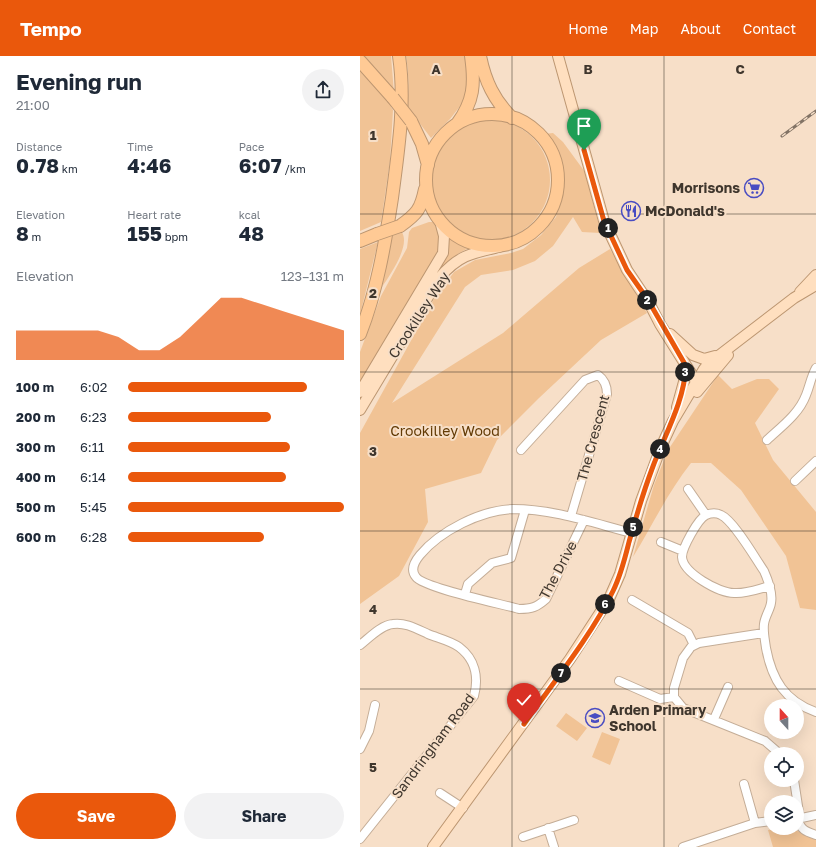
<!DOCTYPE html>
<meta charset="utf-8">
<style>
:root{--surface:#fff;--page:#f2f2f3;--text:#1f2937;--muted:#747a83;--accent:#ea580c}
body{margin:0;font-family:"Golos Text",sans-serif;background:var(--page);color:var(--text);height:100vh;display:flex;flex-direction:column;font-size:15px;white-space:nowrap}
*{box-sizing:border-box;margin:0}
p{font-size:13px;color:var(--muted)}
.icon{flex:none;width:22px;height:22px;fill:none;stroke:currentColor;stroke-width:2;stroke-linecap:round;stroke-linejoin:round}
.map{position:relative;flex:1;overflow:hidden}
.panel{display:flex;flex-direction:column;background:var(--surface);width:360px}
.panel>*{flex:none}
.needle{width:26px;rotate:339deg}
.fabs{position:absolute;left:404px;top:643px;display:grid;gap:8px}
.fabs a{display:grid;place-items:center;width:40px;height:40px;border-radius:50%;background:var(--surface);box-shadow:0 4px 16px #0002;font-size:20px}
.pin{position:absolute;display:grid;place-items:center;width:34px;height:34px;color:#fff;margin:-41px -17px;border-radius:50% 50% 50% 0;rotate:-45deg;box-shadow:0 0 4px #0007}
.pin .icon{rotate:45deg}
.km{position:absolute;width:20px;height:20px;margin:-10px;border-radius:50%;background:#222;color:#fff;font-size:11px;line-height:20px;text-align:center}
.round{display:grid;place-items:center;flex:none;width:42px;height:42px;border-radius:21px;background:var(--page)}
.headline{display:flex;align-items:center;justify-content:space-between;height:68px;padding:0 16px}
h1{font-size:22px;font-weight:700;line-height:30px}
.stats{display:grid;grid-template-columns:repeat(3,1fr);gap:6px;height:68px;padding:4px 16px}
.stats div{display:grid;align-content:center}
.stats b{font-size:20px;font-weight:700}
.stats small{font-size:11px;font-weight:400}
.stats p{font-size:11px}
.chart{height:112px;padding:8px 16px}
.chart p{display:flex;justify-content:space-between}
.chart svg{width:100%;height:72px;margin-top:4px;fill:var(--accent);opacity:.7}
.button{display:flex;gap:8px;margin-top:auto;padding:8px 16px}
.button a{flex:1;height:46px;border-radius:24px;background:var(--accent);color:#fff;font-size:16px;font-weight:700;line-height:46px;text-align:center}
.button a+a{background:var(--page);color:var(--text)}
ul{padding:0 16px;list-style:none;font-size:13px}
li{display:grid;grid-template-columns:64px 48px 1fr;align-items:center;height:30px}
li i{height:10px;border-radius:5px;background:var(--accent)}
header{display:flex;align-items:center;gap:24px;box-sizing:border-box;height:56px;padding:0 20px;background:var(--accent);color:#fff}
header strong{font-size:19px}
nav{display:flex;gap:22px;margin-inline-start:auto;font-size:14px}
main{display:flex;flex:1;min-height:0}
.map>svg:first-child{display:block}
.green{fill:#f1c395}
.lines{fill:none;stroke-linecap:round;stroke-linejoin:round}
.minor-casing{stroke:#c4ad97;stroke-width:10}
.major-casing{stroke:#bc9671;stroke-width:12}
.highway-casing{stroke:#bc9671;stroke-width:14}
.minor{stroke:#fff;stroke-width:8}
.major{stroke:#ffdfbf;stroke-width:10}
.highway{stroke:#ffca95;stroke-width:12}
.rail-casing{stroke:#827365;stroke-width:3}
.rail{stroke:#f7dfc8;stroke-width:1.5;stroke-dasharray:4.5;stroke-linecap:butt}
.highway-bridge-casing{stroke:#bc9671;stroke-width:14;stroke-linecap:butt}
.highway-bridge{stroke:#ffca95;stroke-width:12}
.route-casing{stroke:#fff;stroke-width:8}
.route{stroke:#ea580c;stroke-width:5}
.grid{fill:none;stroke:#3f362d;stroke-width:1;stroke-opacity:0.55}
.labels{text-anchor:middle;stroke-width:4;stroke-linejoin:round;paint-order:stroke}
.poi-label{font-size:14px;font-weight:bold;fill:#3f362d;stroke:#f7dfc8;text-anchor:start}
.street-label{font-size:14px;fill:#3f362d;stroke:#f7dfc8}
.park-label{font-size:14px;fill:#623a04;stroke:#f7dfc8}
.grid-label{font-size:13px;text-anchor:middle;font-weight:bold;fill:#3f362d;stroke:#f7dfc8;stroke-width:4;stroke-linejoin:round;paint-order:stroke}
</style>
<header>
<strong>Tempo</strong>
<nav><a>Home</a><a>Map</a><a>About</a><a>Contact</a></nav>
</header>
<main>
<section class="panel">
<div class="headline"><div><h1>Evening run</h1><p>21:00</p></div><a class="round"><svg class="icon" aria-label="share" viewBox="0 0 24 24"><path d="M12 15V3M7 8l5-5 5 5M5 13v7h14v-7"/></svg></a></div>
<div class="stats">
<div><p>Distance</p><b>0.78<small> km</small></b></div>
<div><p>Time</p><b>4:46</b></div>
<div><p>Pace</p><b>6:07<small> /km</small></b></div>
</div>
<div class="stats">
<div><p>Elevation</p><b>8<small> m</small></b></div>
<div><p>Heart rate</p><b>155<small> bpm</small></b></div>
<div><p>kcal</p><b>48</b></div>
</div>
<div class="chart"><p><span>Elevation</span>123–131 m</p>
<svg viewBox="0 0 160 44" preserveAspectRatio="none"><path d="M0 44V26L10 26L20 26L30 26L40 26L50 30L60 38L70 38L80 30L90 18L100 6L110 6L120 10L130 14L140 18L150 22L160 26V44z"/></svg>
</div>
<ul>
<li><b>100 m</b>6:02<i style="width:83%"></i></li>
<li><b>200 m</b>6:23<i style="width:66%"></i></li>
<li><b>300 m</b>6:11<i style="width:75%"></i></li>
<li><b>400 m</b>6:14<i style="width:73%"></i></li>
<li><b>500 m</b>5:45<i style="width:100%"></i></li>
<li><b>600 m</b>6:28<i style="width:63%"></i></li>
</ul>
<div class="button"><a>Save</a><a>Share</a></div>
</section>
<div class="map">
<svg width="456" height="791" viewBox="0 0 456 791">
<rect width="100%" height="100%" fill="#f7dfc8"/>
<path class="green" d="M0,0h31l3,37z
M46,0h59l3,30 -5,20 -2,-1 -11,14 -19,19 -24,-31c2,-17 2,-34 -1,-51z
M0,13l31,34v4l2,3 -3,51 -9,61 -21,9z
M70 124a60 60 0 1 1 120 0a60 60 0 1 1-120 0Z
M193,77l10,9 22,30 16,61 -19,-1 -9,-15 -20,29 -18,15 -22,9 -32,5 -16,12 -73,116 111,-70 76,-65 31,-19 37,64 -46,27 -62,58 -42,42 -16,33 -56,16 3,33 -29,54 -39,28v-171l74,-134 20,-27 21,-12 36,-7 12,-4 18,-14 15,-18 7,-29v-16l-11,-27 -8,-11z
M69,166h4l6,10 2,16 -81,139v-35l21,-56 26,-48 2,-16 3,-4z
M41,175c11,13 -11,44 -19,56l10,-52z
M88,182l21,10c-21,9 -31,25 -44,43l21,-36z
M18,186l-18,73v-66z
M358,319l14,14 25,-10h12l10,10 -24,34 18,37 43,52v98l-16,-2 -14,-52 -45,-66 -30,-27h-20c-23,29 -39,63 -58,94l21,-72 14,-35z
M206,657l21,15 -10,13 -21,-15z
M242,676l18,7 -10,26 -18,-8z
M416,772l21,3 19,6v10h-43l-5,-17z"/>
<g class="lines">
<g class="minor-casing">
<path id="minor" d="M407,384c14,-13 32,-26 39,-45 4,-10 5,-18 10,-27
M161,394l64,-70 13,-5c7,5 9,11 9,19l-36,122
M435,425l21,-20
M328,433l18,26
M224,464l-38,79c-9,8 -14,10 -27,10 -17,-5 -95,-21 -103,-32 -6,-7 -1,-16 4,-22 20,-24 61,-45 93,-46 40,0 80,14 119,24
M301,486l22,9
M410,530c-12,3 -24,8 -36,7 -15,0 -51,-20 -52,-36 0,-9 16,-38 24,-42 5,-2 11,-2 15,0 13,6 34,43 43,56 4,9 9,22 7,32 -1,7 -6,13 -7,21 -1,8 1,16 2,24 6,32 19,53 50,64
M105,538l3,-10 24,-21 19,-5 14,-48
M272,544l56,33 6,12
M404,577l-65,10 -8,4 -8,11 -9,30v9l9,11 82,33 15,13
M0,589c9,-7 21,-20 33,-21 12,-2 24,5 35,10 10,4 23,7 31,13 16,12 20,30 15,49l-114,143
M259,625l41,18 14,-2
M354,663l14,-32
M0,693l9,-18 6,-26
M434,724l6,39
M384,728l11,39
M80,737l23,15
M437,763l19,-4
M438,763c2,11 9,13 18,16
M188,772l6,19
M163,781l51,-17
M323,791l72,-24 16,-2"/>
</g>
<g class="major-casing">
<path id="major" d="M198,0l46,165 23,49 20,30
M440,236l16,-17
M285,239l15,29 39,62
M310,278l23,21 11,4 11,-3
M0,336l83,-139 1,-17 -4,-15
M337,336l31,-37
M317,351l8,-29 1,-12
M0,354l80,-133c19,-22 32,-24 59,-30
M73,791l137,-188 39,-60 11,-25 21,-73 20,-54 12,-26 31,-52 4,-5 86,-66 22,-13"/>
</g>
<g class="highway-casing">
<path id="highway" d="M120,0c5,25 14,44 32,62
M0,5l33,37
M66 124a66 66 0 1 1 132 0a66 66 0 1 1-132 0Z
M51,65l11,23 6,21
M97,68c17,-23 18,-40 14,-68
M40,170c17,-12 21,-17 25,-37
M0,185l17,-7
M0,278c17,-43 25,-90 32,-136 6,-46 14,-96 7,-142"/>
</g>
<use href="#minor" class="minor"/>
<use href="#major" class="major"/>
<use href="#highway" class="highway"/>
<g class="rail-casing">
<path id="rail" d="M422,80l34,-25"/>
</g>
<use href="#rail" class="rail"/>
<g class="highway-bridge-casing">
<path id="highway-bridge" d="M33,42l18,23
M17,178l23,-8"/>
</g>
<use href="#highway-bridge" class="highway-bridge"/>
</g>
<g class="lines">
<g class="route-casing">
<path id="route" d="M164,668c29,-41 67,-88 89,-133 8,-16 12,-33 16,-49 7,-25 14,-49 23,-73 12,-33 32,-66 34,-103l-38,-66 -21,-30 -23,-49 -20,-71"/>
</g>
<use href="#route" class="route"/>
</g>
<path class="grid" d="M152,0v791M304,0v791M0,158h456M0,316h456M0,475h456M0,633h456"/>
<defs>
<g id="supermarket-ring" transform="scale(1)"><circle r="9.5" fill="#f7dfc8" stroke="#494cc2" stroke-width="1.5"/><path d="M-6-5.5h2.5l.6 2H6L4.5 2H-2.5L-4.4-4H-6ZM-1.5 3.2a1.3 1.3 0 1 0 .1 0ZM3 3.2a1.3 1.3 0 1 0 .1 0Z" fill="#494cc2"/></g>
<g id="restaurant-ring" transform="scale(1)"><circle r="9.5" fill="#f7dfc8" stroke="#494cc2" stroke-width="1.5"/><path d="M-5-6h1v4h1v-4h1v4h1v-4h1v5L-1.5 .5V6h-2V.5L-5-1ZM5-6V6H3V1.5H1.5Q1.5-4 5-6Z" fill="#494cc2"/></g>
<g id="school-ring" transform="scale(1)"><circle r="9.5" fill="#f7dfc8" stroke="#494cc2" stroke-width="1.5"/><path d="M0-5L7-2L0 1L-7-2ZM-4 1L0 2.5L4 1V4Q0 6-4 4Z" fill="#494cc2"/></g>
</defs>
<g fill-rule="evenodd">
<use href="#supermarket-ring" x="394" y="132"/>
<use href="#restaurant-ring" x="271" y="155"/>
<use href="#school-ring" x="235" y="662"/>
</g>
<g class="labels">
<g class="poi-label">
<text x="380" y="137" text-anchor="end">Morrisons</text>
<text x="285" y="160">McDonald's</text>
<text x="249" y="659">Arden Primary<tspan x="249" dy="16">School</tspan></text>
</g>
<g class="street-label">
<text transform="translate(59 259) rotate(-57)" y="5">Crookilley Way</text>
<text transform="translate(233 382) rotate(-75)" y="5">The Crescent</text>
<text transform="translate(198 514) rotate(-62)" y="5">The Drive</text>
<text transform="translate(73 690) rotate(-53)" y="5">Sandringham Road</text>
</g>
<g class="park-label">
<text x="85" y="380">Crookilley Wood</text>
</g>
</g>
<g class="grid-label">
<text x="76" y="18">A</text>
<text x="228" y="18">B</text>
<text x="380" y="18">C</text>
<text x="13" y="84">1</text>
<text x="13" y="242">2</text>
<text x="13" y="400">3</text>
<text x="13" y="558">4</text>
<text x="13" y="716">5</text>
</g>
</svg>
<div class="fabs">
<a><svg class="needle" viewBox="-14 -14 28 28"><path d="M0-13l5 13h-10z" fill="#e53935"/><path d="M0 13l5-13h-10z" fill="#747a83"/></svg></a>
<a><svg class="icon" aria-label="locate" viewBox="0 0 24 24"><circle cx="12" cy="12" r="6"/><path d="M12 2v4M12 18v4M2 12h4M18 12h4"/></svg></a>
<a><svg class="icon" aria-label="layers" viewBox="0 0 24 24"><path d="M12 4l9 5-9 5-9-5zM3 14l9 5 9-5"/></svg></a>
</div>
<div class="pin" style="left:224px;top:94px;background:#1e9e55"><svg class="icon" aria-label="arrive" viewBox="0 0 24 24"><path d="M6 21V4h12l-3 4 3 4H6"/></svg></div>
<div class="pin" style="left:164px;top:668px;background:#d93025"><svg class="icon" aria-label="check" viewBox="0 0 24 24"><path d="M5 12l5 5 9-10"/></svg></div>
<b class="km" style="left:248px;top:172px">1</b>
<b class="km" style="left:287px;top:244px">2</b>
<b class="km" style="left:325px;top:316px">3</b>
<b class="km" style="left:300px;top:393px">4</b>
<b class="km" style="left:273px;top:471px">5</b>
<b class="km" style="left:245px;top:548px">6</b>
<b class="km" style="left:201px;top:617px">7</b>
</div>
</main>
